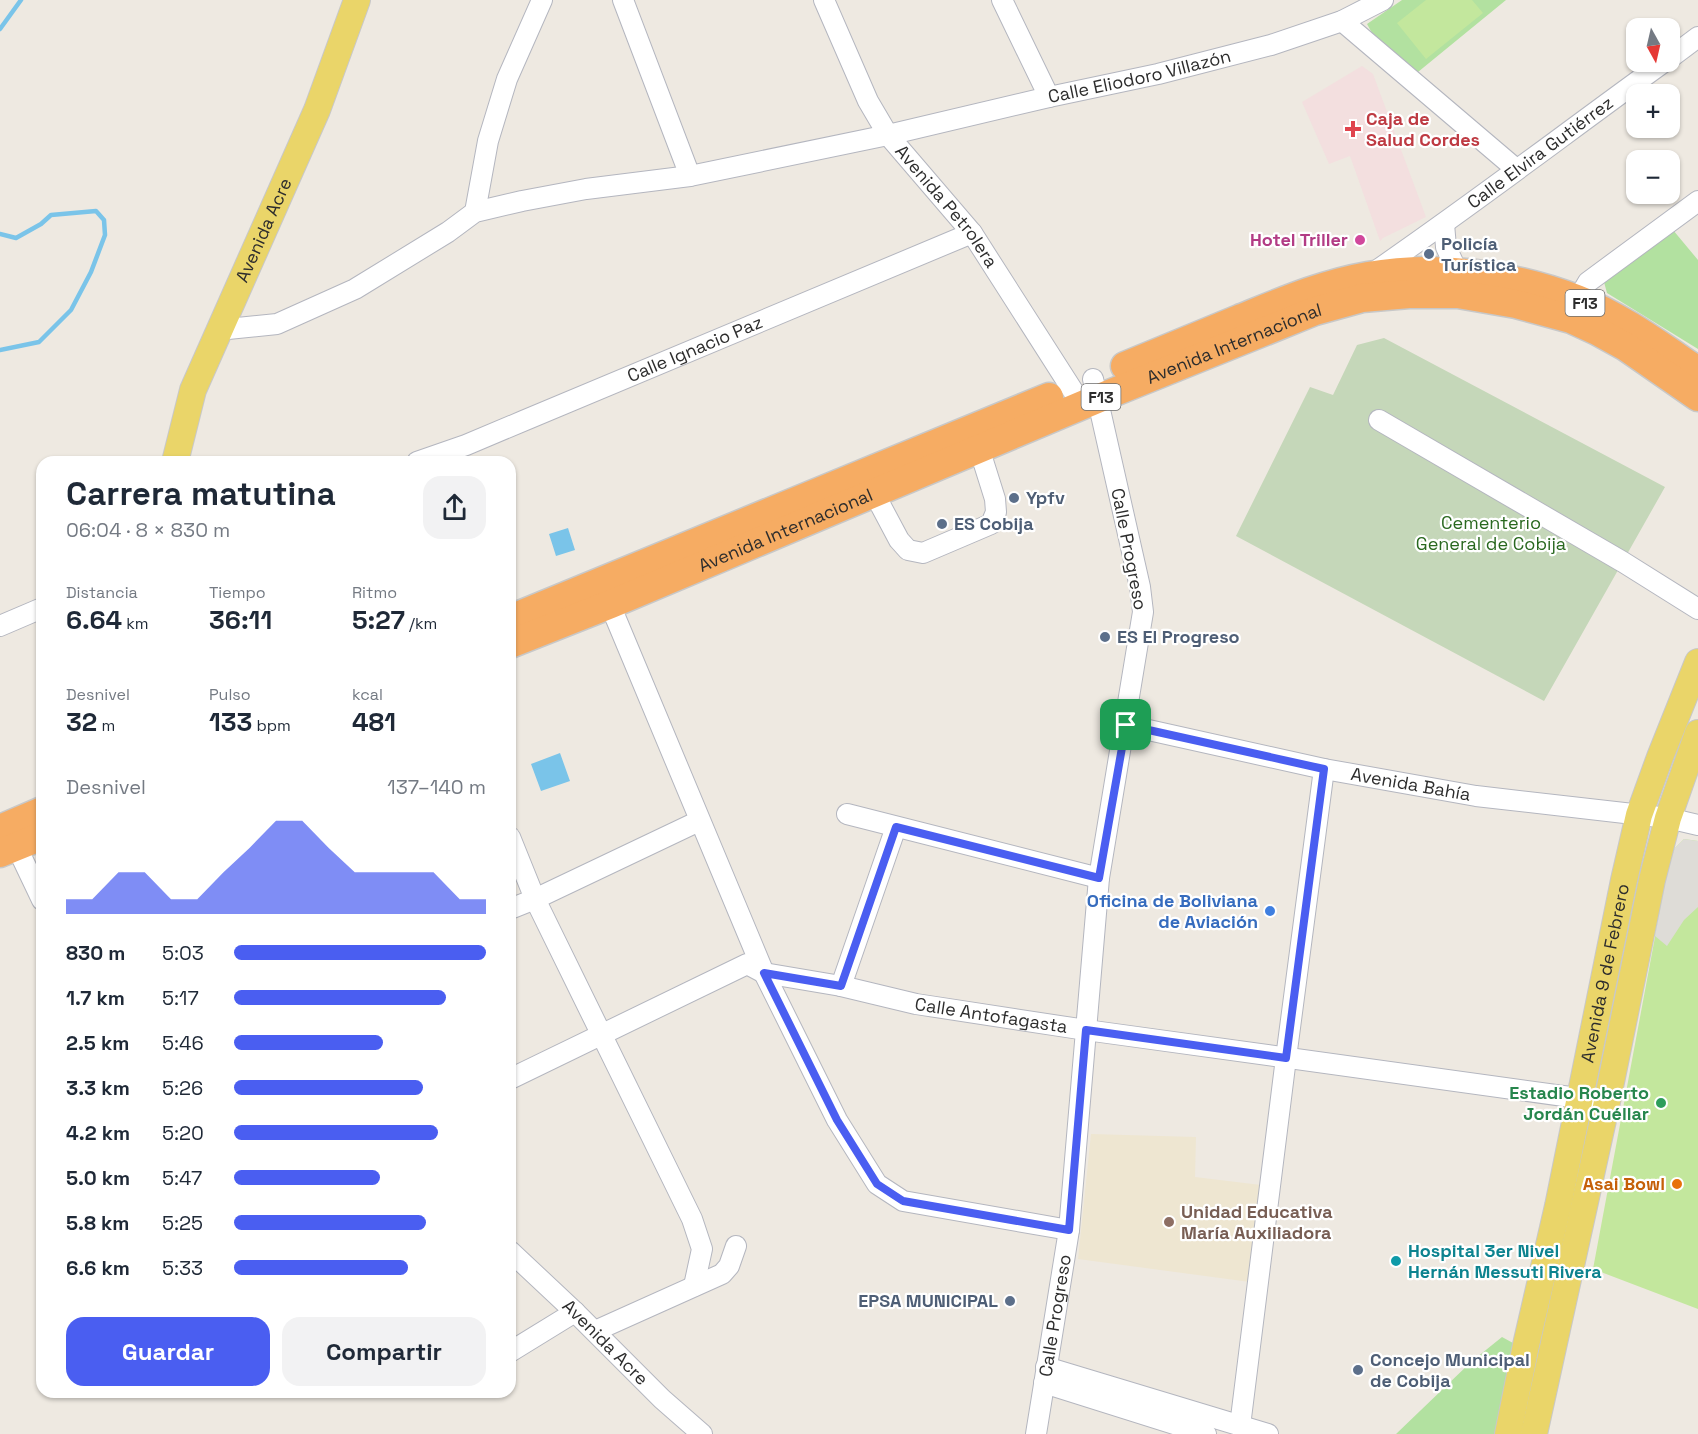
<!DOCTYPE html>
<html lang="es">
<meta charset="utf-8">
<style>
:root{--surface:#fff;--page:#f2f2f3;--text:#1f2937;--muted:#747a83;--accent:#4a5ef1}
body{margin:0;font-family:"Space Grotesk",sans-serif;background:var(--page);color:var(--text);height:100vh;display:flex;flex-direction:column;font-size:22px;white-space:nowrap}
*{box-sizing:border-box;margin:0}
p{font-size:20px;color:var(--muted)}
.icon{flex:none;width:33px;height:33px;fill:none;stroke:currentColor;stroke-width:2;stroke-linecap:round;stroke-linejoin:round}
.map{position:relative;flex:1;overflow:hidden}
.side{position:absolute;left:36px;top:456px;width:480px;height:942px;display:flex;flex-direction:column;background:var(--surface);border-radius:18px;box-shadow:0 2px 4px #0004}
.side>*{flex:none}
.needle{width:39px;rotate:172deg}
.tools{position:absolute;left:1626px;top:18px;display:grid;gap:12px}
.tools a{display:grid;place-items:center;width:54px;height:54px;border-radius:12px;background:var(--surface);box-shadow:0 2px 4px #0004;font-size:30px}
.pin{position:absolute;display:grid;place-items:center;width:51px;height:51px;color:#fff;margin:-26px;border-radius:12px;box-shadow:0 3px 9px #0006}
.round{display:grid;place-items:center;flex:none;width:63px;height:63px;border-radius:18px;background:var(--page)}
.head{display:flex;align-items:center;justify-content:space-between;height:102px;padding:0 30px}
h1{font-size:33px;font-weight:700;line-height:45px}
.stats{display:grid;grid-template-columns:repeat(3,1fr);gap:9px;height:102px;padding:6px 30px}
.stats div{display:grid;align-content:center}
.stats b{font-size:26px;font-weight:700}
.stats small{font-size:16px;font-weight:400}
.stats p{font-size:16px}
.chart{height:168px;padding:12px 30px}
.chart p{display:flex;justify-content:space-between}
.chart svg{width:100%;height:108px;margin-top:6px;fill:var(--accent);opacity:.7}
.button{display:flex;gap:12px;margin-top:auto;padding:12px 30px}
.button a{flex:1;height:69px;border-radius:18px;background:var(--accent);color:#fff;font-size:24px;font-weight:700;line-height:69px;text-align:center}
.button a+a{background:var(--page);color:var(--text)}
ul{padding:0 30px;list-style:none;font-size:20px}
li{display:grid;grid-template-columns:96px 72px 1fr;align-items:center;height:45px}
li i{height:15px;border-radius:8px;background:var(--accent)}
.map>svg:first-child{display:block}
.education{fill:#eee6d1}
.medical{fill:#f3dfdf}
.green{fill:#b2e1a0}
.cemetery{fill:#c5d7b9}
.pitch{fill:#c3e79d}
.plaza{fill:#dedcd7}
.water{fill:#7ac4e9}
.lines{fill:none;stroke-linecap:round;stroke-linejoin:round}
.stream{stroke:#7ac4e9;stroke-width:4.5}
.minor-casing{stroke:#b4b6bf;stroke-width:22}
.major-casing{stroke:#c8c8c8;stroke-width:28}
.highway-casing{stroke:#c8c8c8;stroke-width:31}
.minor{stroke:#fff;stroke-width:20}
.major{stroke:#ead569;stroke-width:26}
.highway{stroke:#f6ac63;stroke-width:28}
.route-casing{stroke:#fff;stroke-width:12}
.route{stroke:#4a5ef1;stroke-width:8}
.health-dot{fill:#e0444e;stroke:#fff;stroke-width:2}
.hotel-dot{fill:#d1479c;stroke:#fff;stroke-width:2}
.service-dot{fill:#5c6f8a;stroke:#fff;stroke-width:2}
.shop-dot{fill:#3f7fe0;stroke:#fff;stroke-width:2}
.leisure-dot{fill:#2e9e5b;stroke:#fff;stroke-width:2}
.food-dot{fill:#e8710a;stroke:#fff;stroke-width:2}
.education-dot{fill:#8d6e63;stroke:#fff;stroke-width:2}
.culture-dot{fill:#0f9aa8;stroke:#fff;stroke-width:2}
.labels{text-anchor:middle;stroke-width:4.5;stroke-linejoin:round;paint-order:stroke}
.shield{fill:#fff;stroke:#6c6c6c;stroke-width:1.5}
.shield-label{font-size:16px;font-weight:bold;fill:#2d2d2d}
.street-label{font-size:18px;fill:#2d2d2d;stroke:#fff}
.health-label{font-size:18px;font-weight:bold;fill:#be3a42;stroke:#fff;text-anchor:start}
.hotel-label{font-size:18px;font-weight:bold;fill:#b23c85;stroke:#fff;text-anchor:end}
.service-label{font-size:18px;font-weight:bold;fill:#4e5e75;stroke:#fff;text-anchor:start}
.park-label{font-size:18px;fill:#29681f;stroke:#fff}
.shop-label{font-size:18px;font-weight:bold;fill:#366cbe;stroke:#fff;text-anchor:end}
.leisure-label{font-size:18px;font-weight:bold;fill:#27864d;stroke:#fff;text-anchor:end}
.food-label{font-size:18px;font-weight:bold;fill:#c56008;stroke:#fff;text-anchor:end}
.education-label{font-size:18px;font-weight:bold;fill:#785e54;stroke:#fff;text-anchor:start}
.culture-label{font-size:18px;font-weight:bold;fill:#0d838f;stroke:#fff;text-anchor:start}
</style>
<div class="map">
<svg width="1698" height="1434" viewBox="0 0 1698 1434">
<rect width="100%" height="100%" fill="#eee9e1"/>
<path class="education" d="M1091,1134l105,3 -1,40 66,8 -11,97 -172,-23z"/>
<path class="medical" d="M1362,66l11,8 53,143 -43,21 -3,3 -30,-85 -21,8 -27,-62z"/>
<path class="green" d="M1402,0h104l-88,72 -46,-39 -5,-9z
M1673,230l25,30v89l-91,-56 -3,-11z
M1502,1337l11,6 -16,91h-101l75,-72z"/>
<path class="cemetery" d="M1384,338l281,149 -121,214 -308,-165 74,-149 23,8 24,-50z"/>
<path class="pitch" d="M1426,0h46l11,13 -57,46 -29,-36z
M1684,839l14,2v468l-105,-40 76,-407 6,-14z"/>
<path class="plaza" d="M1684,839l14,2v66l-14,13 -17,26 -12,-10 14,-74 6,-14z"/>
<path class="water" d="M568,528l7,22 -19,6 -7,-22z
M560,753l10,28 -29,10 -10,-27z"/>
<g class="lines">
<path class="stream" d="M0,29l21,-29
M0,234l16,4 25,-14 10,-9 45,-4 8,9 1,15 -14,37 -20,38 -32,32 -39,8"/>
<g class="minor-casing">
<g id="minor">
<path d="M623,0l67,176"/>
<path id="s1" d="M824,0l44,101 20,34 84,98 110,172"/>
<path d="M1002,0l47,97"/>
<path d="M1342,21l174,148"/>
<path d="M1670,58l28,-21"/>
<path d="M475,212l13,-71 19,-62 35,-79"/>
<path d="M1444,224l2,23 11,24"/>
<path id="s2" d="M1373,273c99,-68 194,-141 291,-211"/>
<path d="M1574,311l4,-12 10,-17 110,-81"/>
<path id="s3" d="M218,330l59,-6 78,-35 93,-57 27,-20 47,-11 64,-12 104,-13 198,-41 161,-38 109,-23 113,-29 71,-24 41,-21"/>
<path d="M1379,420l244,142 75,47"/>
<path id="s4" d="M417,462l49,-17 57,-24 449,-188"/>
<path d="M874,493l25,47 9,10 15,3 68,-29 5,-12 -1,-13 -16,-51"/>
<path d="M606,595l158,378 73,147 40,64 26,17 166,29"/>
<path d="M0,626l42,-18"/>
<path id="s5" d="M1126,725l198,44 152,27 192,22 30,7"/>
<path d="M847,814l252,64"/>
<path d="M11,835l31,65"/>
<path d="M510,837l25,62 157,320 10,30 -8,37"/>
<path d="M510,909l25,-10 164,-78"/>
<path d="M841,986l55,-159"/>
<path id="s6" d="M510,1079l237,-115 17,9 77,13 75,18 170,26 521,72"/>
<path id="s7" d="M510,1251l65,61 87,87 40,35"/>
<path d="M595,1331l127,-57 7,-8 7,-20"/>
<path d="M510,1352l65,-40"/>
<path d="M1046,1367l222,67"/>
<path d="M1044,1383l162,51"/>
<path d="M1240,1426l46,-368 38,-289"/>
<path id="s8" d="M1036,1434l33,-204 30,-352 44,-266 -3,-25 -47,-208"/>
</g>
</g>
<g class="major-casing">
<g id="major">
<path id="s9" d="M175,462l18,-72 124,-280 40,-110"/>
<path id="s10" d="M1508,1434l18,-89 32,-139 66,-326 15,-65 21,-58 38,-95"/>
<path d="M1534,1434l73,-332 45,-222 16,-62 30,-85"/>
</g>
</g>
<g class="highway-casing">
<g id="highway">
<path d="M1125,366c38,-16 76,-31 114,-47 42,-17 83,-35 129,-43 69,-12 143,-2 209,23 42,16 84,47 121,72"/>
<path d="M510,619l539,-222"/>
<path id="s11" d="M510,644l101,-40 486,-205 218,-88 47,-13 47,-4h49l58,10 55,15 26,12 29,16 72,50"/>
<path d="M0,829l42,-18"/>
<path d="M0,853l42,-17"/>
</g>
</g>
<use href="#minor" class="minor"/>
<use href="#major" class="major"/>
<use href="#highway" class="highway"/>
</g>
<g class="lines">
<g class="route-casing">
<path id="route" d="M1126,725l198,44 -38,289 -200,-28 -17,200 -166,-29 -26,-17 -40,-64 -73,-147 77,13 55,-159 203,51z"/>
</g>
<use href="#route" class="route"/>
</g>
<path class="health-dot" d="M1350 120h6v6h6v6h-6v6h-6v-6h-6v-6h6z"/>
<circle class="hotel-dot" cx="1360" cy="240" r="6"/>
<g class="service-dot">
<circle cx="1429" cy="254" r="6"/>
<circle cx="1014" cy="498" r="6"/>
<circle cx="942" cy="524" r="6"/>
<circle cx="1105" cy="637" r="6"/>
<circle cx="1010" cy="1301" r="6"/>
<circle cx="1358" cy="1370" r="6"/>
</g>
<circle class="shop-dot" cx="1270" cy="911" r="6"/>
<circle class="leisure-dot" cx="1661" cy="1103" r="6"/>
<circle class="food-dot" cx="1677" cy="1184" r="6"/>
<circle class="education-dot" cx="1169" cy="1222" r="6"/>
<circle class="culture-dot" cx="1396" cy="1261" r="6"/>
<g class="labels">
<g class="shield">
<rect x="1565.5" y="290" width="39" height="26" rx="4.5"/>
<rect x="1081.5" y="384" width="39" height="26" rx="4.5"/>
</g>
<g class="shield-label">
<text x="1585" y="309">F13</text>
<text x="1101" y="403">F13</text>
</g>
<g class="street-label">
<text dy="6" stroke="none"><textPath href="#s3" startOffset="966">Calle Eliodoro Villazón</textPath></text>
<text dy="6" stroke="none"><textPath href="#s2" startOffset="206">Calle Elvira Gutiérrez</textPath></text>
<text dy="6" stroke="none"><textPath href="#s1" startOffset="242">Avenida Petrolera</textPath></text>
<text dy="6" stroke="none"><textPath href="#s9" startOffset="249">Avenida Acre</textPath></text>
<text dy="6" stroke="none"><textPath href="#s11" startOffset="784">Avenida Internacional</textPath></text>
<text dy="6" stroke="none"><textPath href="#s4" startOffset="300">Calle Ignacio Paz</textPath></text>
<text dy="6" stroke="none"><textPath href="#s11" startOffset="298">Avenida Internacional</textPath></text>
<text transform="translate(1129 549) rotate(79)" y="6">Calle Progreso</text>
<text dy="6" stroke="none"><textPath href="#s5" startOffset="291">Avenida Bahía</textPath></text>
<text dy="6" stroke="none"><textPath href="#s10" startOffset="471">Avenida 9 de Febrero</textPath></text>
<text dy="6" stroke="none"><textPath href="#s6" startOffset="514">Calle Antofagasta</textPath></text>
<text dy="6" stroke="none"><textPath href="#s8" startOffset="120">Calle Progreso</textPath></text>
<text dy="6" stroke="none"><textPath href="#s7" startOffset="132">Avenida Acre</textPath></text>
</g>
<g class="health-label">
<text x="1366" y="125">Caja de<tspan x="1366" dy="21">Salud Cordes</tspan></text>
</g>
<g class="hotel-label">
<text x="1348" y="246">Hotel Triller</text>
</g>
<g class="service-label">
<text x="1441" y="250">Policía<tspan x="1441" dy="21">Turística</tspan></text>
<text x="1026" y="504">Ypfv</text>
<text x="954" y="530">ES Cobija</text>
<text x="1117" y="643">ES El Progreso</text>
<text x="998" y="1307" text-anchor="end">EPSA MUNICIPAL</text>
<text x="1370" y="1366">Concejo Municipal<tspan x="1370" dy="21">de Cobija</tspan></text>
</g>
<g class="park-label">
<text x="1491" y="529">Cementerio<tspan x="1491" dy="21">General de Cobija</tspan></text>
</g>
<g class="shop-label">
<text x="1258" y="907">Oficina de Boliviana<tspan x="1258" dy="21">de Aviación</tspan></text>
</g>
<g class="leisure-label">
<text x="1649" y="1099">Estadio Roberto<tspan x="1649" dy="21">Jordán Cuéllar</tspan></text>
</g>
<g class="food-label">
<text x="1665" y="1190">Asai Bowl</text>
</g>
<g class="education-label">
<text x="1181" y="1218">Unidad Educativa<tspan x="1181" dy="21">María Auxiliadora</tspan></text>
</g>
<g class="culture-label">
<text x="1408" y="1257">Hospital 3er Nivel<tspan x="1408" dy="21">Hernán Messuti Rivera</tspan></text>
</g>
</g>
</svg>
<div class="tools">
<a><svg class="needle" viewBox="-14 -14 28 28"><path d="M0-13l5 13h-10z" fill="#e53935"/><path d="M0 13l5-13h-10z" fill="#747a83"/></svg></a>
<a>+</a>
<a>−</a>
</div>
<div class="pin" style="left:1126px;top:725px;background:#1e9e55"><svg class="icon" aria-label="arrive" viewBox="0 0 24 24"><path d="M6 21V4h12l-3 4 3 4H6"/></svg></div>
<section class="side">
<div class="head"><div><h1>Carrera matutina</h1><p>06:04 · 8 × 830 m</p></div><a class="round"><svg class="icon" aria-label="share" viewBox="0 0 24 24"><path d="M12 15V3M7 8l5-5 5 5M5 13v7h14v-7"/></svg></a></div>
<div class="stats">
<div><p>Distancia</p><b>6.64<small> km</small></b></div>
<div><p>Tiempo</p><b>36:11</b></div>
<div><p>Ritmo</p><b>5:27<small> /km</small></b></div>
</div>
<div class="stats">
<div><p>Desnivel</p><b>32<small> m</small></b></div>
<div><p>Pulso</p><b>133<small> bpm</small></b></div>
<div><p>kcal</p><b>481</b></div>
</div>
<div class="chart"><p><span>Desnivel</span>137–140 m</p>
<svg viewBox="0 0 160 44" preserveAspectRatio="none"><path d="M0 44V38L10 38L20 27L30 27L40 38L50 38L60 27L70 17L80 6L90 6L100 17L110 27L120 27L130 27L140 27L150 38L160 38V44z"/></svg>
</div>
<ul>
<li><b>830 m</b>5:03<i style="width:100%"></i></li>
<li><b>1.7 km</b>5:17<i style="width:84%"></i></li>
<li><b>2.5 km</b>5:46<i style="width:59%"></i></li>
<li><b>3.3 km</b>5:26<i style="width:75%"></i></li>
<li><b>4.2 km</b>5:20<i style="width:81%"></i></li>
<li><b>5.0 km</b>5:47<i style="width:58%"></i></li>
<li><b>5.8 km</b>5:25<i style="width:76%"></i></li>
<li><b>6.6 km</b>5:33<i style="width:69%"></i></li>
</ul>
<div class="button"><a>Guardar</a><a>Compartir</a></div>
</section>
</div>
